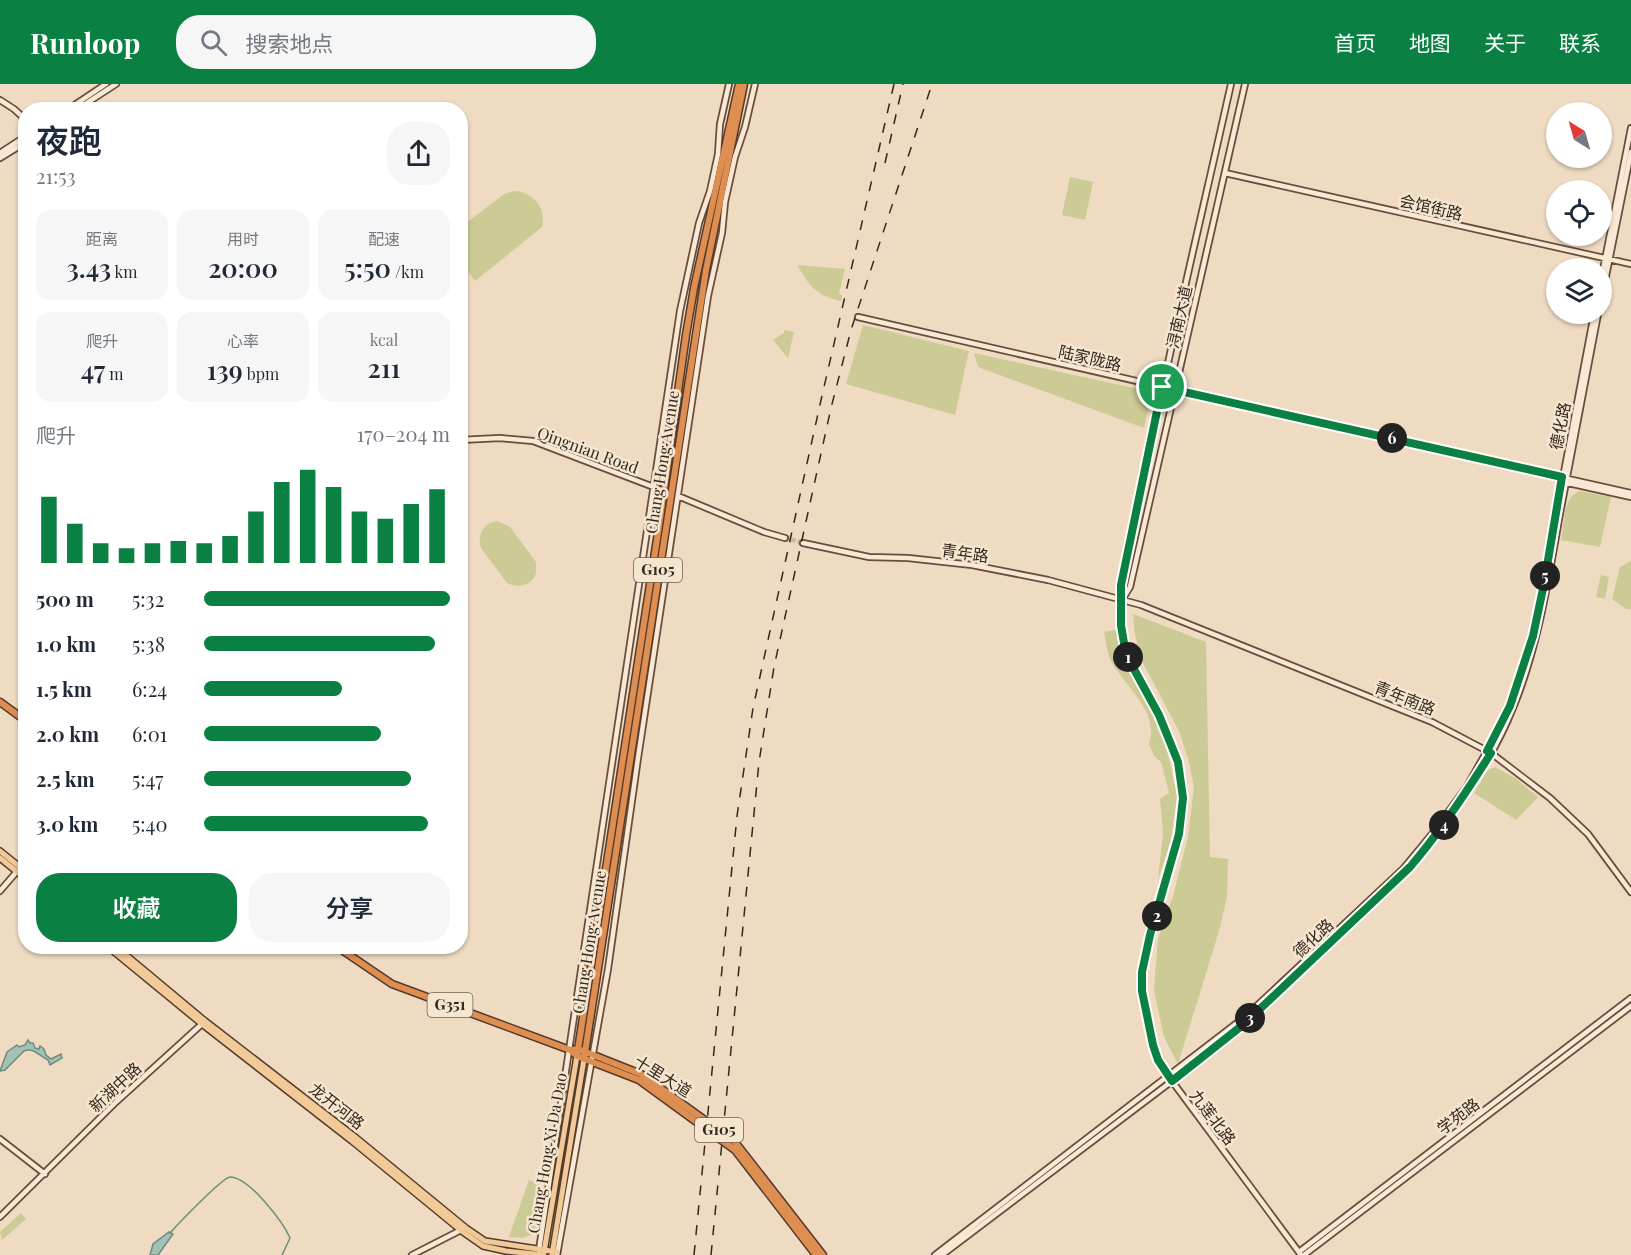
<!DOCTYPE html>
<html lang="zh">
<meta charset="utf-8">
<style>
:root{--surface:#fff;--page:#f6f6f7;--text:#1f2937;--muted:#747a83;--accent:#0b8043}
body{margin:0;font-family:"Playfair Display","Noto Sans SC",serif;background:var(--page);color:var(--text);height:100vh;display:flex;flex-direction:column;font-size:22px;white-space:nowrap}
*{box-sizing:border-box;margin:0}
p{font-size:20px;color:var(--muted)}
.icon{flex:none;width:33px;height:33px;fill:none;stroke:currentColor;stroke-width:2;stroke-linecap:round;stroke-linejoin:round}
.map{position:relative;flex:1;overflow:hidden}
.drawer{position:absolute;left:18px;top:18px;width:450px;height:852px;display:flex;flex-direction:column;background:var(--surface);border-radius:24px;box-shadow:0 2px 4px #0004}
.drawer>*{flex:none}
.needle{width:39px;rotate:323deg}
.tools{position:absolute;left:1546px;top:18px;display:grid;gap:12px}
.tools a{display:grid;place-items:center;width:66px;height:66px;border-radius:50%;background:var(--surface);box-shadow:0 2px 4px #0004;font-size:30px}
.pin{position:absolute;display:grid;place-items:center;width:51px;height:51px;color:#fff;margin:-26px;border:3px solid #fff;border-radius:50%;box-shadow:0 2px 6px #0007}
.km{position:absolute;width:30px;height:30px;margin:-15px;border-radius:50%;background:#222;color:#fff;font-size:16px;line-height:30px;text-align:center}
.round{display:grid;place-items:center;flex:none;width:63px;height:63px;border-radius:24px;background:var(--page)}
.headline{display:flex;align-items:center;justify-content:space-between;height:102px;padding:0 18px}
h1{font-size:33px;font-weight:600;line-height:45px}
.figures{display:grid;grid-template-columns:repeat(3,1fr);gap:9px;height:102px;padding:6px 18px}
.figures div{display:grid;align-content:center;border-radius:15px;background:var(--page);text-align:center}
.figures b{font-size:26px;font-weight:600}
.figures small{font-size:16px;font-weight:400}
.figures p{font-size:16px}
.chart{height:168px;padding:12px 18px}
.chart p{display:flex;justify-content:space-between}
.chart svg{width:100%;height:108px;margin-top:6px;stroke:var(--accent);stroke-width:6}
.primary-button{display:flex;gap:12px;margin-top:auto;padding:12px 18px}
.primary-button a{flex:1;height:69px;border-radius:24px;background:var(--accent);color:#fff;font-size:24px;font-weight:600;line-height:69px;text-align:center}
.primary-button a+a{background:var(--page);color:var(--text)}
ul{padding:0 18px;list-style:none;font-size:20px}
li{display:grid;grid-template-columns:96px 72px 1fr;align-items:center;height:45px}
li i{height:15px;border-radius:8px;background:var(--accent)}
header{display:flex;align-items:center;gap:36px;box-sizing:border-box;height:84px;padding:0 30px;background:var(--accent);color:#fff}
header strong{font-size:28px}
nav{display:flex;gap:33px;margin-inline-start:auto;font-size:21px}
.search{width:420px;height:54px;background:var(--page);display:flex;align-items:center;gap:15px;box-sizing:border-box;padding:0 21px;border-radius:24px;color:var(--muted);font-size:22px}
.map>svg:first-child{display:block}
.green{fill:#cccb95}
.water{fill:#a3c0b4;stroke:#6b8e81;stroke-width:1.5}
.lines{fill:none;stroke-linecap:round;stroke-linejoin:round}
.stream{stroke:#6b8e81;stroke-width:1.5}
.secondary-tunnel{stroke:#c9b7a0;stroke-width:4.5;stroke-dasharray:4.5 2;stroke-linecap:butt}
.secondary-casing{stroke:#694d3c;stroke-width:8}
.primary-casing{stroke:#543a2d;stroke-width:8}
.highway-casing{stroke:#543a2d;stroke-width:9}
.secondary{stroke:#f9e9d4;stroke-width:4.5}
.primary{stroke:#f1ca98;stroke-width:5}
.highway{stroke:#de8e51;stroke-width:6}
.rail{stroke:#37261d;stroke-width:1.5;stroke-dasharray:10 10;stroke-linecap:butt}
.route-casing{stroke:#fff;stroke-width:12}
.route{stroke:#0b8043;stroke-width:8}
.labels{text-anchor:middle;stroke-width:5;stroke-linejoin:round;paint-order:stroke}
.shield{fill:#f5e6d0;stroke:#706053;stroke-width:1.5}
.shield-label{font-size:15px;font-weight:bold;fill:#37261d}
.street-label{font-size:16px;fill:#37261d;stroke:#f5e6d0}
</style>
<header>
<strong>Runloop</strong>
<div class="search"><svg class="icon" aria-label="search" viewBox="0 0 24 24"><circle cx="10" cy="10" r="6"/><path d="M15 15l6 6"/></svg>搜索地点</div>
<nav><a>首页</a><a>地图</a><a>关于</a><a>联系</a></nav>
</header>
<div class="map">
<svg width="1631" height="1171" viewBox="0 0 1631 1171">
<rect width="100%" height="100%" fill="#eedbc1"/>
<path class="green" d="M1070,93l23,5 -8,38 -23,-5z
M514,107c19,1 33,17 28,36l-67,54 -14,-19v-35l43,-33z
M797,181l48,4 -6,25 3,1 -1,6c-26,-6 -31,-15 -44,-36z
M863,241l106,26 -14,64 -109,-31z
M784,246l10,2 -6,26 -15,-18 11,-7z
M974,269l178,39 -8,36 -166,-61z
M1581,407l30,6 -11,50 -39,-7c3,-15 2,-46 20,-49z
M497,437l13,6 26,35v12c-6,12 -17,14 -29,9l-26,-35c-4,-13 2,-25 16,-27z
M1631,477v48h-5l-14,-10 8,-32z
M1601,491l8,2 -4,22 -9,-2z
M1133,530l73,28 4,215 18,2 -1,38 -8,34 -41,133 -14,-27 -10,-47 4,-51 15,-43 15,-59 6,-51 -6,-28 -9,-27 -36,-68 -8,-28z
M1115,546l19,50 19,34 14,36 10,46 -6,44 -13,40 5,-47 -3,-34 9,-6 -8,-31 -7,-6 -5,-12c11,-31 -23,-57 -37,-81 -5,-9 -6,-22 -8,-31z
M1495,683l20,11 23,19 -22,23 -42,-27 14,-23z
M529,1096l10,4 -4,49 -12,5 -14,-1z
M21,1129l5,6 -24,21 -2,-8z"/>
<path class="water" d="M28,956l2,3h3l2,5 4,1 1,-3 4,3 2,6 5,4 10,-5 1,4 -12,7 -2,-5c-9,-4 -14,-13 -24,-9l-19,19 -5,1 7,-19 10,-7 2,2 6,-2z
M169,1148l4,2 -15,21h-8l3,-11z"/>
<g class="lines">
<path class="stream" d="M170,1149c7,-8 53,-56 60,-56 19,0 53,45 60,61l-8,17"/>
<path class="secondary-tunnel" d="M785,454l18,5"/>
<g class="secondary-casing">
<path id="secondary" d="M1231,0c-27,121 -56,242 -81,363 -12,58 -31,118 -29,178 1,28 15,48 28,71 17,31 34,67 34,102 1,21 -5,42 -10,61 -9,36 -29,79 -31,115 -2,33 10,75 27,103l132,178
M0,16l14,9 12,11
M67,26l39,-26
M76,26l40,-26
M0,69l26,-17
M0,74l26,-16
M1225,89l406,91
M1602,191l29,-147
M1602,212l29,-144
M858,233c258,60 515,119 773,176
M460,356l40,-2 33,3 131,50
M1564,398l67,15
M678,412l86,36 21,6
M803,459l66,14 39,1 64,7 76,15 93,25 291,117 59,31 59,45 38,36 43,58
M1122,516l8,-13 115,-503
M0,807l26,-30
M0,1055l45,35
M0,1133l116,-115 87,-79
M539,1166l141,-939 19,-88 11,-32 8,-37 2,-30 9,-40
M1299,1168l332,-254
M412,1171l51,-26
M557,1171l51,-286 30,-211 70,-462 14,-63 3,-31 10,-45 10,-30 10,-43
M935,1171l311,-239 157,-147 29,-35 34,-46 21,-37 23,-45 23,-70 61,-322
M942,1171l230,-174 72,-57 166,-157c40,-47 80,-101 103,-159 25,-61 35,-126 46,-189 13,-69 26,-137 39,-205
M1304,1171l327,-249"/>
</g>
<g class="primary-casing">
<path id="primary" d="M0,767l26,21
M0,774l26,21
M107,862l95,78 150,117 111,91 20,14 23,5 38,4
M115,862l90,75 150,116 111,91 19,13 72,11
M544,1168l33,-196
M552,1171l32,-196"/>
</g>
<g class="highway-casing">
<path id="highway" d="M0,618l26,19
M336,862l56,38 178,66
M577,972l82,-530 27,-191 8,-47 45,-204
M584,975l122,-789 38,-186
M816,1171l-81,-105 -96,-70 -62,-24 -7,-6 8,-1 63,25 94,68 88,113"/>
</g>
<use href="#secondary" class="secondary"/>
<use href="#primary" class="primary"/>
<use href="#highway" class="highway"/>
<path class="rail" d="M885,79l18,-79
M694,1171l43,-439 16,-108 68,-308 73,-316
M711,1171l48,-493 15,-95 57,-259 20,-78 81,-246"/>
</g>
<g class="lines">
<g class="route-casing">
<path id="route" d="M1162,303l400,90 -18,107 -11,52 -23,70 -23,45 4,2c-25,40 -50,78 -81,114l-166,157 -72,57 -14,-21 -5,-15 -11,-54v-19l8,-37 29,-101 4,-36 -5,-36 -6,-15 -13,-32 -30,-55 -4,-11 -4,-24v-40z"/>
</g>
<use href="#route" class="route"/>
</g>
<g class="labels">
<g class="shield">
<rect x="634" y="474" width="48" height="24" rx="4.5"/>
<rect x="427.5" y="909" width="45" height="24" rx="4.5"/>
<rect x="695" y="1034" width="48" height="24" rx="4.5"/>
</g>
<g class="shield-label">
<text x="658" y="491">G105</text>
<text x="450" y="926">G351</text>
<text x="719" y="1051">G105</text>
</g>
<g class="street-label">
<text transform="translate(1431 123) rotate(13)" y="6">会馆街路</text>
<text transform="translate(1179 233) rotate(-77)" y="6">浔南大道</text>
<text transform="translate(1090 274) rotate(13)" y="6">陆家陇路</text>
<text transform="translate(1560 342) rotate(-79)" y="6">德化路</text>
<text transform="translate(588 366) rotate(20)" y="6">Qingnian Road</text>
<text transform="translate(662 378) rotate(-81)" y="6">Chang Hong Avenue</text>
<text transform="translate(965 469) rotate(8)" y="6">青年路</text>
<text transform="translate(1405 614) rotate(22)" y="6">青年南路</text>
<text transform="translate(1313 854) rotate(-43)" y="6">德化路</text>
<text transform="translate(589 858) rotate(-81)" y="6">Chang Hong Avenue</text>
<text transform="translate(663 992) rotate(32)" y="6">十里大道</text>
<text transform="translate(115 1003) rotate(-43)" y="6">新湖中路</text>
<text transform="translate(337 1022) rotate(38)" y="6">龙开河路</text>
<text transform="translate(1458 1032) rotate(-37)" y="6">学苑路</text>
<text transform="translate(1213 1033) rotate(53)" y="6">九莲北路</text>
<text transform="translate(547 1069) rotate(-80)" y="6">Chang Hong Xi Da Dao</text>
</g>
</g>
</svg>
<div class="tools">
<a><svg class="needle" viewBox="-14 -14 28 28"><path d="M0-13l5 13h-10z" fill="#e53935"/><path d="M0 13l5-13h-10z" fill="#747a83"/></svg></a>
<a><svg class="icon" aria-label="locate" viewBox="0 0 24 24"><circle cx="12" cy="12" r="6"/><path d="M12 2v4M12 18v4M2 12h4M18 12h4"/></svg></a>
<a><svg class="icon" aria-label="layers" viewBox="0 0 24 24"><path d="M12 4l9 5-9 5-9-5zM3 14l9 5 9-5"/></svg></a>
</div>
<div class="pin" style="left:1162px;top:303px;background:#1e9e55"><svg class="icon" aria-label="arrive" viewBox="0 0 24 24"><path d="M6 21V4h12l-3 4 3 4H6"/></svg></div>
<b class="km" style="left:1128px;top:573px">1</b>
<b class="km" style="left:1157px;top:832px">2</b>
<b class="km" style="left:1250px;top:934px">3</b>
<b class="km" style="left:1444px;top:741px">4</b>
<b class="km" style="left:1545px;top:492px">5</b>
<b class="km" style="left:1392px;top:354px">6</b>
<section class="drawer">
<div class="headline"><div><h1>夜跑</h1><p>21:53</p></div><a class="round"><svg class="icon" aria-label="share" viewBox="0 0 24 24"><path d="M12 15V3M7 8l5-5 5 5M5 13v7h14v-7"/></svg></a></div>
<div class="figures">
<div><p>距离</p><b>3.43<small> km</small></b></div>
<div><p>用时</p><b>20:00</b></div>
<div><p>配速</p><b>5:50<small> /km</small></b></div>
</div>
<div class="figures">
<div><p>爬升</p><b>47<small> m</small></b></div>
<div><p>心率</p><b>139<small> bpm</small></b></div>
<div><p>kcal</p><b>211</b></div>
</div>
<div class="chart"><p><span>爬升</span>170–204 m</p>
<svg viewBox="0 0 160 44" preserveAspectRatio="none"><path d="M5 44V17M15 44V28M25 44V36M35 44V38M45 44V36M55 44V35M65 44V36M75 44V33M85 44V23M95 44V11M105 44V6M115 44V13M125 44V23M135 44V26M145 44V20M155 44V14"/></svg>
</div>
<ul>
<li><b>500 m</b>5:32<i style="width:100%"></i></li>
<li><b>1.0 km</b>5:38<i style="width:94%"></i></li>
<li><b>1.5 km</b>6:24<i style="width:56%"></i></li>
<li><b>2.0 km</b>6:01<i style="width:72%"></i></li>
<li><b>2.5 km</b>5:47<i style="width:84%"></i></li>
<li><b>3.0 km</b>5:40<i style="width:91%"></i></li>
</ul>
<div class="primary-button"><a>收藏</a><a>分享</a></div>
</section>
</div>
